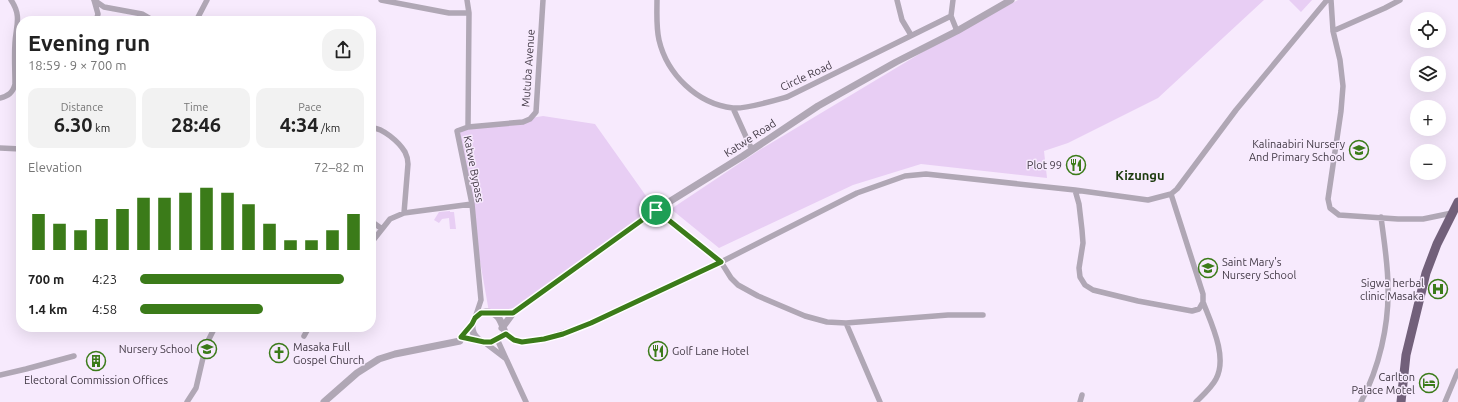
<!DOCTYPE html>
<meta charset="utf-8">
<style>
:root{--surface:#fff;--page:#f2f2f2;--text:#222;--muted:#767676;--accent:#3b7b19}
body{margin:0;font-family:Ubuntu,sans-serif;background:var(--page);color:var(--text);height:100vh;display:flex;flex-direction:column;font-size:15px;white-space:nowrap}
*{box-sizing:border-box;margin:0}
p{font-size:13px;color:var(--muted)}
.icon{flex:none;width:22px;height:22px;fill:none;stroke:currentColor;stroke-width:2;stroke-linecap:round;stroke-linejoin:round}
.map{position:relative;flex:1;overflow:hidden}
.side{position:absolute;left:16px;top:16px;width:360px;height:316px;display:flex;flex-direction:column;background:var(--surface);border-radius:16px;box-shadow:0 4px 16px #0002}
.side>*{flex:none}
.buttons{position:absolute;left:1410px;top:12px;display:grid;gap:8px}
.buttons a{display:grid;place-items:center;width:36px;height:36px;border-radius:50%;background:var(--surface);box-shadow:0 4px 16px #0002;font-size:20px}
.pin{position:absolute;display:grid;place-items:center;width:34px;height:34px;color:#fff;margin:-17px;border:2px solid #fff;border-radius:50%;box-shadow:0 1px 4px #0007}
.round{display:grid;place-items:center;flex:none;width:42px;height:42px;border-radius:16px;background:var(--page)}
.head{display:flex;align-items:center;justify-content:space-between;height:68px;padding:0 12px}
h1{font-size:22px;font-weight:600;line-height:30px}
.stats{display:grid;grid-template-columns:repeat(3,1fr);gap:6px;height:68px;padding:4px 12px}
.stats div{display:grid;align-content:center;border-radius:10px;background:var(--page);text-align:center}
.stats b{font-size:20px;font-weight:600}
.stats small{font-size:11px;font-weight:400}
.stats p{font-size:11px}
.chart{height:112px;padding:8px 12px}
.chart p{display:flex;justify-content:space-between}
.chart svg{width:100%;height:72px;margin-top:4px;stroke:var(--accent);stroke-width:6}
ul{padding:0 12px;list-style:none;font-size:13px}
li{display:grid;grid-template-columns:64px 48px 1fr;align-items:center;height:30px}
li i{height:10px;border-radius:5px;background:var(--accent)}
.map>svg:first-child{display:block}
.green{fill:#e8cef4}
.lines{fill:none;stroke-linecap:round;stroke-linejoin:round}
.minor{stroke:#b0a7b5;stroke-width:5.5}
.tertiary{stroke:#b0a7b5;stroke-width:7}
.trunk{stroke:#72607a;stroke-width:9}
.route-casing{stroke:#fff;stroke-width:8}
.route{stroke:#3b7b19;stroke-width:5}
.labels{text-anchor:middle;stroke-width:3;stroke-linejoin:round;paint-order:stroke}
.street-label{font-size:11px;fill:#423945;stroke:#f7eafd}
.poi-label{font-size:11px;fill:#423945;stroke:#f7eafd;text-anchor:end}
.quarter-label{font-size:13px;font-weight:bold;fill:#1b3a0c;stroke:#f7eafd}
</style>
<div class="map">
<svg width="1458" height="402" viewBox="0 0 1458 402">
<rect width="100%" height="100%" fill="#f7eafd"/>
<path class="green" d="M1018,0h246l-106,98 -90,45 -24,8 3,27 -126,-14 -68,21 -134,63 -48,-39 90,-60 170,-102z
M1289,0h23l-11,12z
M543,116l52,8 61,86 -135,97 -32,5 -32,-181z
M450,211v1h4l2,17h-6l-1,-11 -7,1 -3,4 -5,-3 5,-8z"/>
<g class="lines">
<path class="minor" d="M94,0l10,7 38,7 12,7
M94,0l4,14 -2,7
M381,0l68,13h20
M467,0l2,13 -1,114 -11,4 15,73 9,96 -6,18
M657,0c0,13 -1,27 2,40 8,34 38,64 74,68 13,1 40,-7 54,-11l164,-81
M897,0l5,20 9,15
M953,0l-2,16 6,15
M1331,0l2,31 7,29 3,26 -2,25 -13,88 2,9 9,7 59,4h25l29,-6
M196,21l11,-21
M1333,31l52,-23 15,-8
M0,98c8,-2 13,-5 15,-14 0,-14 -1,-28 0,-41 1,-17 7,-27 -4,-43
M733,108l19,42
M468,127l55,-5 7,-3 6,-7 7,-112
M371,128c11,-1 28,14 34,24 2,4 3,8 3,12l-4,49
M0,148l21,1
M1075,190l4,14 3,26 1,13 -4,25 1,9 5,8 8,5 45,11 54,10 7,-2 4,-7v-8l-32,-100
M656,210l65,52 10,16 7,7 20,11 47,20 22,6 19,1 102,-8h35
M371,221l11,8
M371,243l19,-24 14,-6 68,-9
M846,323l34,79
M506,334l8,6 8,2 10,-1 12,-2 47,-16 130,-61 136,-69 48,-17 21,-2 149,16 73,10 23,-6 6,-5 59,-79 91,-110
M304,336l5,-9
M497,339l29,63
M484,342l21,16
M0,375l26,-6 48,-13
M187,402l9,-14 10,-43 9,-18
M1080,402l2,-7
M1196,402c6,-6 16,-15 20,-23 12,-22 -5,-56 -13,-77
M1361,402c18,-34 28,-76 27,-115 0,-23 -4,-46 -7,-70
M1445,402l13,-31"/>
<path class="tertiary" d="M502,328l11,-15 143,-103 87,-54 75,-50 78,-44 61,-31 54,-31
M461,337l23,5h7l15,-8c-3,-5 -4,-12 -8,-17 -15,-16 -40,10 -16,25
M324,402l33,-29 22,-14 16,-5 65,-13 1,-4 11,-12"/>
<path class="trunk" d="M1401,402l5,-47 20,-82 11,-29 21,-42"/>
</g>
<g class="lines">
<g class="route-casing">
<path id="route" d="M656,210l65,52 -130,61 -28,11 -19,5 -22,3 -8,-2 -8,-6 -15,8h-7l-23,-5 11,-13 3,-6 6,-5h32z"/>
</g>
<use href="#route" class="route"/>
</g>
<defs>
<g id="school-ring" transform="scale(1)"><circle r="9.5" fill="#f7eafd" stroke="#3b7b19" stroke-width="1.5"/><path d="M0-5L7-2L0 1L-7-2ZM-4 1L0 2.5L4 1V4Q0 6-4 4Z" fill="#3b7b19"/></g>
<g id="restaurant-ring" transform="scale(1)"><circle r="9.5" fill="#f7eafd" stroke="#3b7b19" stroke-width="1.5"/><path d="M-5-6h1v4h1v-4h1v4h1v-4h1v5L-1.5 .5V6h-2V.5L-5-1ZM5-6V6H3V1.5H1.5Q1.5-4 5-6Z" fill="#3b7b19"/></g>
<g id="hospital-ring" transform="scale(1)"><circle r="9.5" fill="#f7eafd" stroke="#3b7b19" stroke-width="1.5"/><path d="M-5-5h3v3.5h4V-5h3V5h-3V1.5h-4V5h-3Z" fill="#3b7b19"/></g>
<g id="church-ring" transform="scale(1)"><circle r="9.5" fill="#f7eafd" stroke="#3b7b19" stroke-width="1.5"/><path d="M-1.2-6h2.4v3.5h3.3v2.4h-3.3V6h-2.4V-.1h-3.3v-2.4h3.3Z" fill="#3b7b19"/></g>
<g id="building-ring" transform="scale(1)"><circle r="9.5" fill="#f7eafd" stroke="#3b7b19" stroke-width="1.5"/><path d="M-4-6H4V6H1V3H-1V6H-4ZM-2.5-4.3h1.7v1.8h-1.7ZM.8-4.3h1.7v1.8H.8ZM-2.5-1h1.7V.8h-1.7ZM.8-1h1.7V.8H.8Z" fill="#3b7b19"/></g>
<g id="hotel-ring" transform="scale(1)"><circle r="9.5" fill="#f7eafd" stroke="#3b7b19" stroke-width="1.5"/><path d="M-6-4.5h1.5V1H6V5H4.5V3h-9V5H-6ZM-4 0a1.8 1.8 0 1 1 3.6 0ZM.5 0V-2.5h3Q6-2.5 6 0Z" fill="#3b7b19"/></g>
</defs>
<g fill-rule="evenodd">
<use href="#school-ring" x="1359" y="150"/>
<use href="#restaurant-ring" x="1076" y="165"/>
<use href="#school-ring" x="1208" y="268"/>
<use href="#hospital-ring" x="1438" y="289"/>
<use href="#school-ring" x="207" y="349"/>
<use href="#restaurant-ring" x="658" y="351"/>
<use href="#church-ring" x="279" y="353"/>
<use href="#building-ring" x="96" y="361"/>
<use href="#hotel-ring" x="1429" y="383"/>
</g>
<g class="labels">
<g class="street-label">
<text transform="translate(528 68) rotate(-86)" y="4">Mutuba Avenue</text>
<text transform="translate(806 76) rotate(-25)" y="4">Circle Road</text>
<text transform="translate(750 138) rotate(-33)" y="4">Katwe Road</text>
<text transform="translate(474 169) rotate(79)" y="4">Katwe Bypass</text>
</g>
<g class="poi-label">
<text x="1345" y="148">Kalinaabiri Nursery<tspan x="1345" dy="13">And Primary School</tspan></text>
<text x="1062" y="169">Plot 99</text>
<text x="1222" y="266" text-anchor="start">Saint Mary's<tspan x="1222" dy="13">Nursery School</tspan></text>
<text x="1424" y="287">Sigwa herbal<tspan x="1424" dy="13">clinic Masaka</tspan></text>
<text x="293" y="351" text-anchor="start">Masaka Full<tspan x="293" dy="13">Gospel Church</tspan></text>
<text x="193" y="353">Nursery School</text>
<text x="672" y="355" text-anchor="start">Golf Lane Hotel</text>
<text x="1415" y="381">Carlton<tspan x="1415" dy="13">Palace Motel</tspan></text>
<text x="96" y="384" text-anchor="middle">Electoral Commission Offices</text>
</g>
<g class="quarter-label">
<text x="1140" y="180">Kizungu</text>
</g>
</g>
</svg>
<div class="buttons">
<a><svg class="icon" aria-label="locate" viewBox="0 0 24 24"><circle cx="12" cy="12" r="6"/><path d="M12 2v4M12 18v4M2 12h4M18 12h4"/></svg></a>
<a><svg class="icon" aria-label="layers" viewBox="0 0 24 24"><path d="M12 4l9 5-9 5-9-5zM3 14l9 5 9-5"/></svg></a>
<a>+</a>
<a>−</a>
</div>
<div class="pin" style="left:656px;top:210px;background:#1e9e55"><svg class="icon" aria-label="arrive" viewBox="0 0 24 24"><path d="M6 21V4h12l-3 4 3 4H6"/></svg></div>
<section class="side">
<div class="head"><div><h1>Evening run</h1><p>18:59 · 9 × 700 m</p></div><a class="round"><svg class="icon" aria-label="share" viewBox="0 0 24 24"><path d="M12 15V3M7 8l5-5 5 5M5 13v7h14v-7"/></svg></a></div>
<div class="stats">
<div><p>Distance</p><b>6.30<small> km</small></b></div>
<div><p>Time</p><b>28:46</b></div>
<div><p>Pace</p><b>4:34<small> /km</small></b></div>
</div>
<div class="chart"><p><span>Elevation</span>72–82 m</p>
<svg viewBox="0 0 160 44" preserveAspectRatio="none"><path d="M5 44V22M15 44V28M25 44V32M35 44V25M45 44V19M55 44V12M65 44V12M75 44V9M85 44V6M95 44V9M105 44V16M115 44V28M125 44V38M135 44V38M145 44V32M155 44V22"/></svg>
</div>
<ul>
<li><b>700 m</b>4:23<i style="width:91%"></i></li>
<li><b>1.4 km</b>4:58<i style="width:55%"></i></li>
</ul>
</section>
</div>
